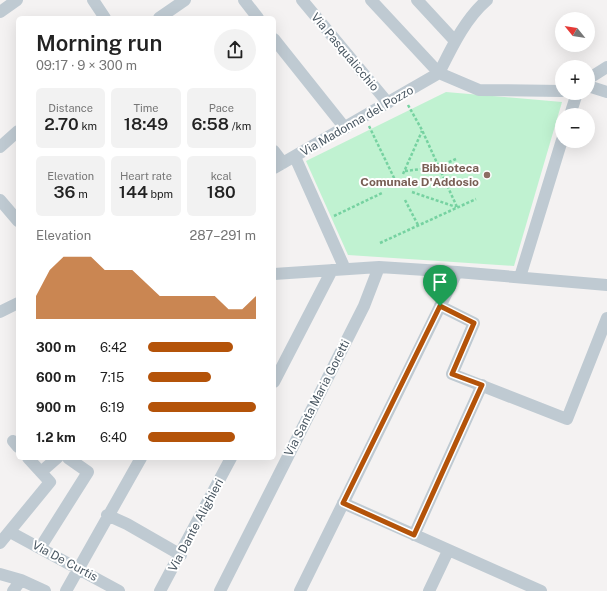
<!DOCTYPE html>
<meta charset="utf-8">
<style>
:root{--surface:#fff;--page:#f2f2f2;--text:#222;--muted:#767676;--accent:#b45309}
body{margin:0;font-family:"Public Sans",sans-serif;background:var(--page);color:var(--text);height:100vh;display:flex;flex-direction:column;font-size:15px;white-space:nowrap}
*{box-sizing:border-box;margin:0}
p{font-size:13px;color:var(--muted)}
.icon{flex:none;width:22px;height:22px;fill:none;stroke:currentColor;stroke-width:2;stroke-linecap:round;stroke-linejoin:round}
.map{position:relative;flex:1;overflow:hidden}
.details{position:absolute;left:16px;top:16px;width:260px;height:444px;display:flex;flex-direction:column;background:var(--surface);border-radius:6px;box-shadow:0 4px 16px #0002}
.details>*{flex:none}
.needle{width:26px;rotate:300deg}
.tools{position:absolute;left:555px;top:12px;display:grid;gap:8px}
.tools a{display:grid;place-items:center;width:40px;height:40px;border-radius:50%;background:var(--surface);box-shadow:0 4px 16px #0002;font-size:20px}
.pin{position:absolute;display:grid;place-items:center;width:34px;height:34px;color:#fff;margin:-41px -17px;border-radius:50% 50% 50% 0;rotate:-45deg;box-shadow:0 0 4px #0007}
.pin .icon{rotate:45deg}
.round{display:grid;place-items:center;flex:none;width:42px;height:42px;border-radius:21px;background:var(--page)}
.headline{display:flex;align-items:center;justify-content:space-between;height:68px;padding:0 20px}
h1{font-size:22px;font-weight:600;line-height:30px}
.stats{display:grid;grid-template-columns:repeat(3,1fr);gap:6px;height:68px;padding:4px 20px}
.stats div{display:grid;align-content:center;border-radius:6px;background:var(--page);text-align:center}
.stats b{font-size:17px;font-weight:600}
.stats small{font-size:11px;font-weight:400}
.stats p{font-size:11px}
.chart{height:112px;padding:8px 20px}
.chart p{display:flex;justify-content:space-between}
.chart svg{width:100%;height:72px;margin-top:4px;fill:var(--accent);opacity:.7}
ul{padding:0 20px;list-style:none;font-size:13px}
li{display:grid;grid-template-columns:64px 48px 1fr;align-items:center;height:30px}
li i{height:10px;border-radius:5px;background:var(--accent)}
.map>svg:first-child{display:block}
.green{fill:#c0f2d1}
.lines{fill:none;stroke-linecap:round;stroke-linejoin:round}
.path{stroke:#76d2a1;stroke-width:2.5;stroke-dasharray:3 2;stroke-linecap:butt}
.street{stroke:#bfcad2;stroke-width:12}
.route-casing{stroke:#fff;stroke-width:8}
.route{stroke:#b45309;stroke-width:5}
.education-dot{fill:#8d6e63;stroke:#fff;stroke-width:1.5}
.labels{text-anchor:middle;stroke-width:4;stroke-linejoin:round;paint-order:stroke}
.street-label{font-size:12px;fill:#485661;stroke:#fff}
.education-label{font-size:12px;font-weight:bold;fill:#785e54;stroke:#fff;text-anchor:end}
</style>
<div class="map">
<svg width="607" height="591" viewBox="0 0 607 591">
<rect width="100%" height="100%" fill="#f4f2f2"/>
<path class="green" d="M446,92l116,10 -48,164 -166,-11 -42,-94z"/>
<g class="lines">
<path class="path" d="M408,105l14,25 35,77
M369,126l28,58
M405,171l33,-4 18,-8
M403,174l19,-43
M412,192l44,15
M405,200l13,25
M334,216l48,-23
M380,243l96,-44"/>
<path class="street" d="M93,0l12,18
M244,0l14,18
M302,0l86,103
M371,0l68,73 40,17 83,1
M417,0l38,41
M0,12l17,-12
M159,18l26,-18
M274,39l71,89
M439,73c13,-26 26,-54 48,-73
M588,79l19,-12
M588,86l19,6
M570,115l7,-22
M0,147l18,-16
M274,151l9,12
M295,157l50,112
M274,168l165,-95
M0,200l18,21
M274,274l105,-7 78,5 150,13
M520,277l42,-137
M440,306l34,17 -22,51 115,45 40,-101
M0,312l18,-9
M274,382l58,-112
M13,441l5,6
M41,472l16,-14
M343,503l198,88
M107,515l20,9 54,31
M10,532l109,59
M414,535l68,-150
M0,543l50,-61 -22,-24
M40,548l48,-76 -20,-14
M0,574l21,6 24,11
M13,591l8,-11
M66,591l75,-133
M160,591l71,-133
M220,591l144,-285 15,-39
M300,591l157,-319
M429,591l19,-40"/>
</g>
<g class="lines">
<g class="route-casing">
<path id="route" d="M440,306l34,17 -22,51 30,11 -68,150 -71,-32z"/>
</g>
<use href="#route" class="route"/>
</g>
<circle class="education-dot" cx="487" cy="175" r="4"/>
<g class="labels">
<g class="street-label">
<text transform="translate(345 52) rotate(50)" y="4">Via Pasqualicchio</text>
<text transform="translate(357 121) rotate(-30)" y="4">Via Madonna del Pozzo</text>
<text transform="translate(317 398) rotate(-63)" y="4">Via Santa Maria Goretti</text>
<text transform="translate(196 525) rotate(-62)" y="4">Via Dante Alighieri</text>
<text transform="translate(65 561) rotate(28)" y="4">Via De Curtis</text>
</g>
<g class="education-label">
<text x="479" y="172">Biblioteca<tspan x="479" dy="14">Comunale D'Addosio</tspan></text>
</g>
</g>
</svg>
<div class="tools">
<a><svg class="needle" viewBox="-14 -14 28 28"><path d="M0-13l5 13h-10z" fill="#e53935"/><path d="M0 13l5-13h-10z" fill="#767676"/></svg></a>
<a>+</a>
<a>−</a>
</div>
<div class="pin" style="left:440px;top:306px;background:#1e9e55"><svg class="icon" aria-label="arrive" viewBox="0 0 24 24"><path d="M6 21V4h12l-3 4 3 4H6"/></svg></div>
<section class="details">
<div class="headline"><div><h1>Morning run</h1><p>09:17 · 9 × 300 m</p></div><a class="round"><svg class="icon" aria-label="share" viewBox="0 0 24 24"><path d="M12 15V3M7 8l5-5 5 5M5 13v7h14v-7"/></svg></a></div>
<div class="stats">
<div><p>Distance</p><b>2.70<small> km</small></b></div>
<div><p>Time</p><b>18:49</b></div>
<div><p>Pace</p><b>6:58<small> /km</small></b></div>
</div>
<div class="stats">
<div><p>Elevation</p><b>36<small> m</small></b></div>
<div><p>Heart rate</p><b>144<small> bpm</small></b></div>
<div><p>kcal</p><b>180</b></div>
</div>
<div class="chart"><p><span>Elevation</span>287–291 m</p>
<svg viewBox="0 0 160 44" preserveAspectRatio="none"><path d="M0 44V30L10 14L20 6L30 6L40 6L50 14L60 14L70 14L80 22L90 30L100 30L110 30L120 30L130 30L140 38L150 38L160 30V44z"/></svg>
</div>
<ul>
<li><b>300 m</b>6:42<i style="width:79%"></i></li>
<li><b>600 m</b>7:15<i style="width:58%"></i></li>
<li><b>900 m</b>6:19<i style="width:100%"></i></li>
<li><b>1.2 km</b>6:40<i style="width:81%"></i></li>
</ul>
</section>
</div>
